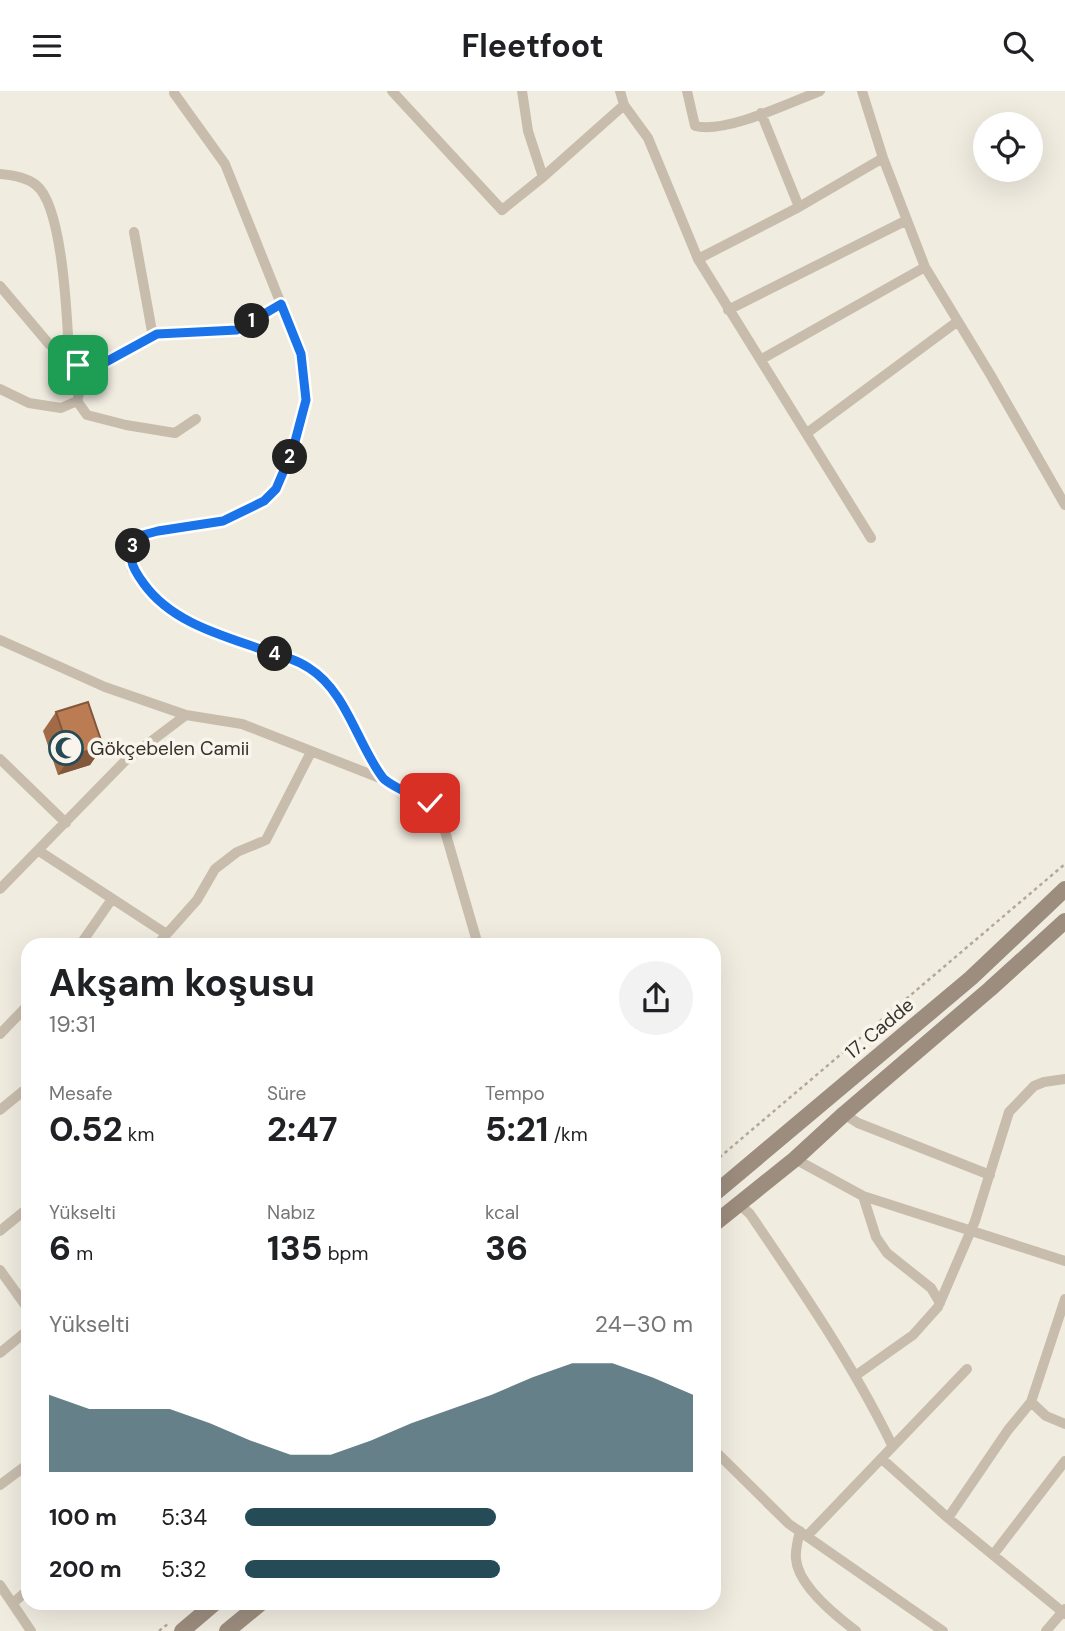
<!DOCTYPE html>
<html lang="tr">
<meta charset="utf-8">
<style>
:root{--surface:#fff;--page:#f2f2f2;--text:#202124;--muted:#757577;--accent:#244b56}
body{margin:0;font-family:"DM Sans",sans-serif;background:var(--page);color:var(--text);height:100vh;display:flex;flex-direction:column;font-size:26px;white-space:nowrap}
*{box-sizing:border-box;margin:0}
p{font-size:23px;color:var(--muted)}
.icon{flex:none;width:38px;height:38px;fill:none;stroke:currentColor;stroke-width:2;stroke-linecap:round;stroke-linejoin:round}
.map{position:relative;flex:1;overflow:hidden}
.drawer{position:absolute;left:21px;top:847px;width:700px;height:672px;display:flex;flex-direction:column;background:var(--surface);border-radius:21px;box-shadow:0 7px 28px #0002}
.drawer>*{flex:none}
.controls{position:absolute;left:973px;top:21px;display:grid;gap:14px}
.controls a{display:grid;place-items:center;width:70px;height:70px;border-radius:50%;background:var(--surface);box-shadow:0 7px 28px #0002;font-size:35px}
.pin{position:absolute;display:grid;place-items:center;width:60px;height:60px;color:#fff;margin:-30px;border-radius:14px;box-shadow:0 4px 10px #0006}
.km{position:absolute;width:35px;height:35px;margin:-18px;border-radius:50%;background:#222;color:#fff;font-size:19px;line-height:35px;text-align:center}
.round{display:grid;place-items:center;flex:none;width:74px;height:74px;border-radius:37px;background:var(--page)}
.overview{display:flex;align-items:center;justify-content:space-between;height:119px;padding:0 28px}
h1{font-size:38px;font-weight:700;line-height:52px}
.stats{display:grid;grid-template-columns:repeat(3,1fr);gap:10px;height:119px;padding:7px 28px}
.stats div{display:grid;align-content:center}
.stats b{font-size:35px;font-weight:700}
.stats small{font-size:19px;font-weight:400}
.stats p{font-size:19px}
.chart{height:196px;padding:14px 28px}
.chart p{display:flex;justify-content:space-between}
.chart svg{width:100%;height:126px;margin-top:7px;fill:var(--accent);opacity:.7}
ul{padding:0 28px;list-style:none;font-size:23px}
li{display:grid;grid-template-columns:112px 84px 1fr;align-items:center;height:52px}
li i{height:18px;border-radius:9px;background:var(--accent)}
header{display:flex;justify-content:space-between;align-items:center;height:91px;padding:0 28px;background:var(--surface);font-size:32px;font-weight:700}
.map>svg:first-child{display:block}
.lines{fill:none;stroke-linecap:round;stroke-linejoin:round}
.path{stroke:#b4a897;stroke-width:2.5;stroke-dasharray:3.5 3.5;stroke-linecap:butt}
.street{stroke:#c8bdad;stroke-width:10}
.secondary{stroke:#9c8d7e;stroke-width:16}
.wall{fill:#a16b48}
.shaded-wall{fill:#83573b}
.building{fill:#bb7c54;stroke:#83573b;stroke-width:2}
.route-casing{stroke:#fff;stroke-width:14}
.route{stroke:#1a73e8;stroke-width:9}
.labels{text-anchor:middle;stroke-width:7;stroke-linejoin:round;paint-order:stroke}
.poi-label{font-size:19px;fill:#37312b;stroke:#f9f5ec;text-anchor:start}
.street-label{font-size:19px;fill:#37312b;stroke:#f9f5ec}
</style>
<header><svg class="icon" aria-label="menu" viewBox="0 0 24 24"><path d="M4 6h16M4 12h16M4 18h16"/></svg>Fleetfoot<svg class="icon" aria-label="search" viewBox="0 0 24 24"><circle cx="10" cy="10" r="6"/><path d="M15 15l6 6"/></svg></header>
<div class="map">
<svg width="1065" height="1540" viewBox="0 0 1065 1540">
<rect width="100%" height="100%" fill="#f1ece0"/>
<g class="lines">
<path class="path" d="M714,1071l351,-298
M159,1540l10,-8"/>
<path class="street" d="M392,0l110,119 41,-33 81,-72
M522,0l6,40 15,46
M620,0l4,14 24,33 50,121 173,279
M687,0l8,35c30,8 94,-23 125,-35
M862,0l21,67 42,109 65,107 75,131
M174,2l51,71 76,190 5,46 -13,48 -17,41 -12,12 -41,20 -84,15 -8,14 1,19 16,21 30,26 37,17 77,26 16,9 19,14 58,98
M761,22l38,94
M0,83c12,1 26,3 36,11 27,21 31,133 33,169
M134,141l19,105
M698,168l101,-52 84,-49
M0,195l49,58 20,10 9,11 5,15 -6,21 -16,7 -32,-5 -29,-14
M728,219l179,-90
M762,268l163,-92
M82,284l75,-41 80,-4 44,-26
M77,310l10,14 39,10 49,8 21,-14
M807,342l151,-112
M0,549l105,47 81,28
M0,668l66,64
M39,760l126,82
M0,798l125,-128 61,-46 56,9 143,56 45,23 12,18 36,124
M80,854l32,-46
M157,854l40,-45 18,-31 22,-17 29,-12 45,-88
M0,943l28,-29
M0,1019l28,-23
M844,1023l14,9 132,52
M795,1068l68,37 202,65
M863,1105l13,41 11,16 44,35 9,15
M738,1112l12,11c51,75 102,149 142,231
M0,1140l28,-23
M0,1179l28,39
M0,1262l28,-23
M855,1285l58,-41 25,-28 37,-86 34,-109 25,-26 10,-4 21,-3
M1031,1311l15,14 19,8
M714,1359l75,74 154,107
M882,1368l66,59 117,96
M0,1394l28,-21
M948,1427l60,-88 23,-28 34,-103
M800,1440c-2,8 -5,19 -4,28 2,26 40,57 60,72
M807,1445l160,-167
M993,1464l72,-94
M0,1494l31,46
M13,1512l15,-13
M1046,1540l19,-22"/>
<path class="secondary" d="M714,1103l257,-216 94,-89
M714,1133l81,-65 49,-45 146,-125 75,-68
M182,1540l33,-28
M227,1540l34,-28"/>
</g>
<path class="wall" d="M56,621l47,34 -13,19 -32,10 -15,-44z"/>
<path class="shaded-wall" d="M103,655l-13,19 -32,10 13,-19z"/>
<path class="building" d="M88,611l15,44 -32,10 -15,-44z"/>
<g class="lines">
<g class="route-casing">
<path id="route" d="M78,274l4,10 75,-41 80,-4 44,-26 20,50 5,46 -13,49 -17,40 -12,12 -41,20 -65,10 -19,5c-12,22 -9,29 5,48 29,40 81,52 125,68 14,4 28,8 40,16 38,24 48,76 74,110 8,9 35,19 47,25"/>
</g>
<use href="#route" class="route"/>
</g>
<defs>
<g id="mosque-ring" transform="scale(1.75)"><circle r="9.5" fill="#f9f5ec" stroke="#244b56" stroke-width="1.5"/><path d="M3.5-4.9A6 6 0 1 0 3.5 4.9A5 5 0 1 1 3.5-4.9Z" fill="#244b56"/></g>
</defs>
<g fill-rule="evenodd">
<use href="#mosque-ring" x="66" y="657"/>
</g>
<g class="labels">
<g class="poi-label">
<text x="90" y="664">Gökçebelen Camii</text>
</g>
<g class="street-label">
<text transform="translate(879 937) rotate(-40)" y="7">17. Cadde</text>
</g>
</g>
</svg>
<div class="controls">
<a><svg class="icon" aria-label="locate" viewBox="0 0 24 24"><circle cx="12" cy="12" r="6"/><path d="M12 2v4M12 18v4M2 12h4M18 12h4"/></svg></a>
</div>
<div class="pin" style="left:78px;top:274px;background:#1e9e55"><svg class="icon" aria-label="arrive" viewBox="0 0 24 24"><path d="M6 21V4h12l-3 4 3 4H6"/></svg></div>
<div class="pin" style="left:430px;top:712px;background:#d93025"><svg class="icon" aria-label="check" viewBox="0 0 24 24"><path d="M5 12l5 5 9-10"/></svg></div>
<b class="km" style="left:252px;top:230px">1</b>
<b class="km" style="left:290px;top:366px">2</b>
<b class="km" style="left:133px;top:455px">3</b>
<b class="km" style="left:275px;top:563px">4</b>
<section class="drawer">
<div class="overview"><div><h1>Akşam koşusu</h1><p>19:31</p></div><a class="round"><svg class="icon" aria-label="share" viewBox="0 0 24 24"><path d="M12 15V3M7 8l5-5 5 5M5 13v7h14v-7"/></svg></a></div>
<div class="stats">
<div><p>Mesafe</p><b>0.52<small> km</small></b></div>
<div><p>Süre</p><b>2:47</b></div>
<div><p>Tempo</p><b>5:21<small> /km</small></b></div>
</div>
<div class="stats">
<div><p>Yükselti</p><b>6<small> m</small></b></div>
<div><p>Nabız</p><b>135<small> bpm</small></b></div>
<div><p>kcal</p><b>36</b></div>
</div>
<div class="chart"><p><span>Yükselti</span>24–30 m</p>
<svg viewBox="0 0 160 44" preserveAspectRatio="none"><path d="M0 44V17L10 22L20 22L30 22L40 27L50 33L60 38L70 38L80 33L90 27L100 22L110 17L120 11L130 6L140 6L150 11L160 17V44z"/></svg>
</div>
<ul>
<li><b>100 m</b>5:34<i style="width:56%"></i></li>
<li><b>200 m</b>5:32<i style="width:57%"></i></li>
</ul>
</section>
</div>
